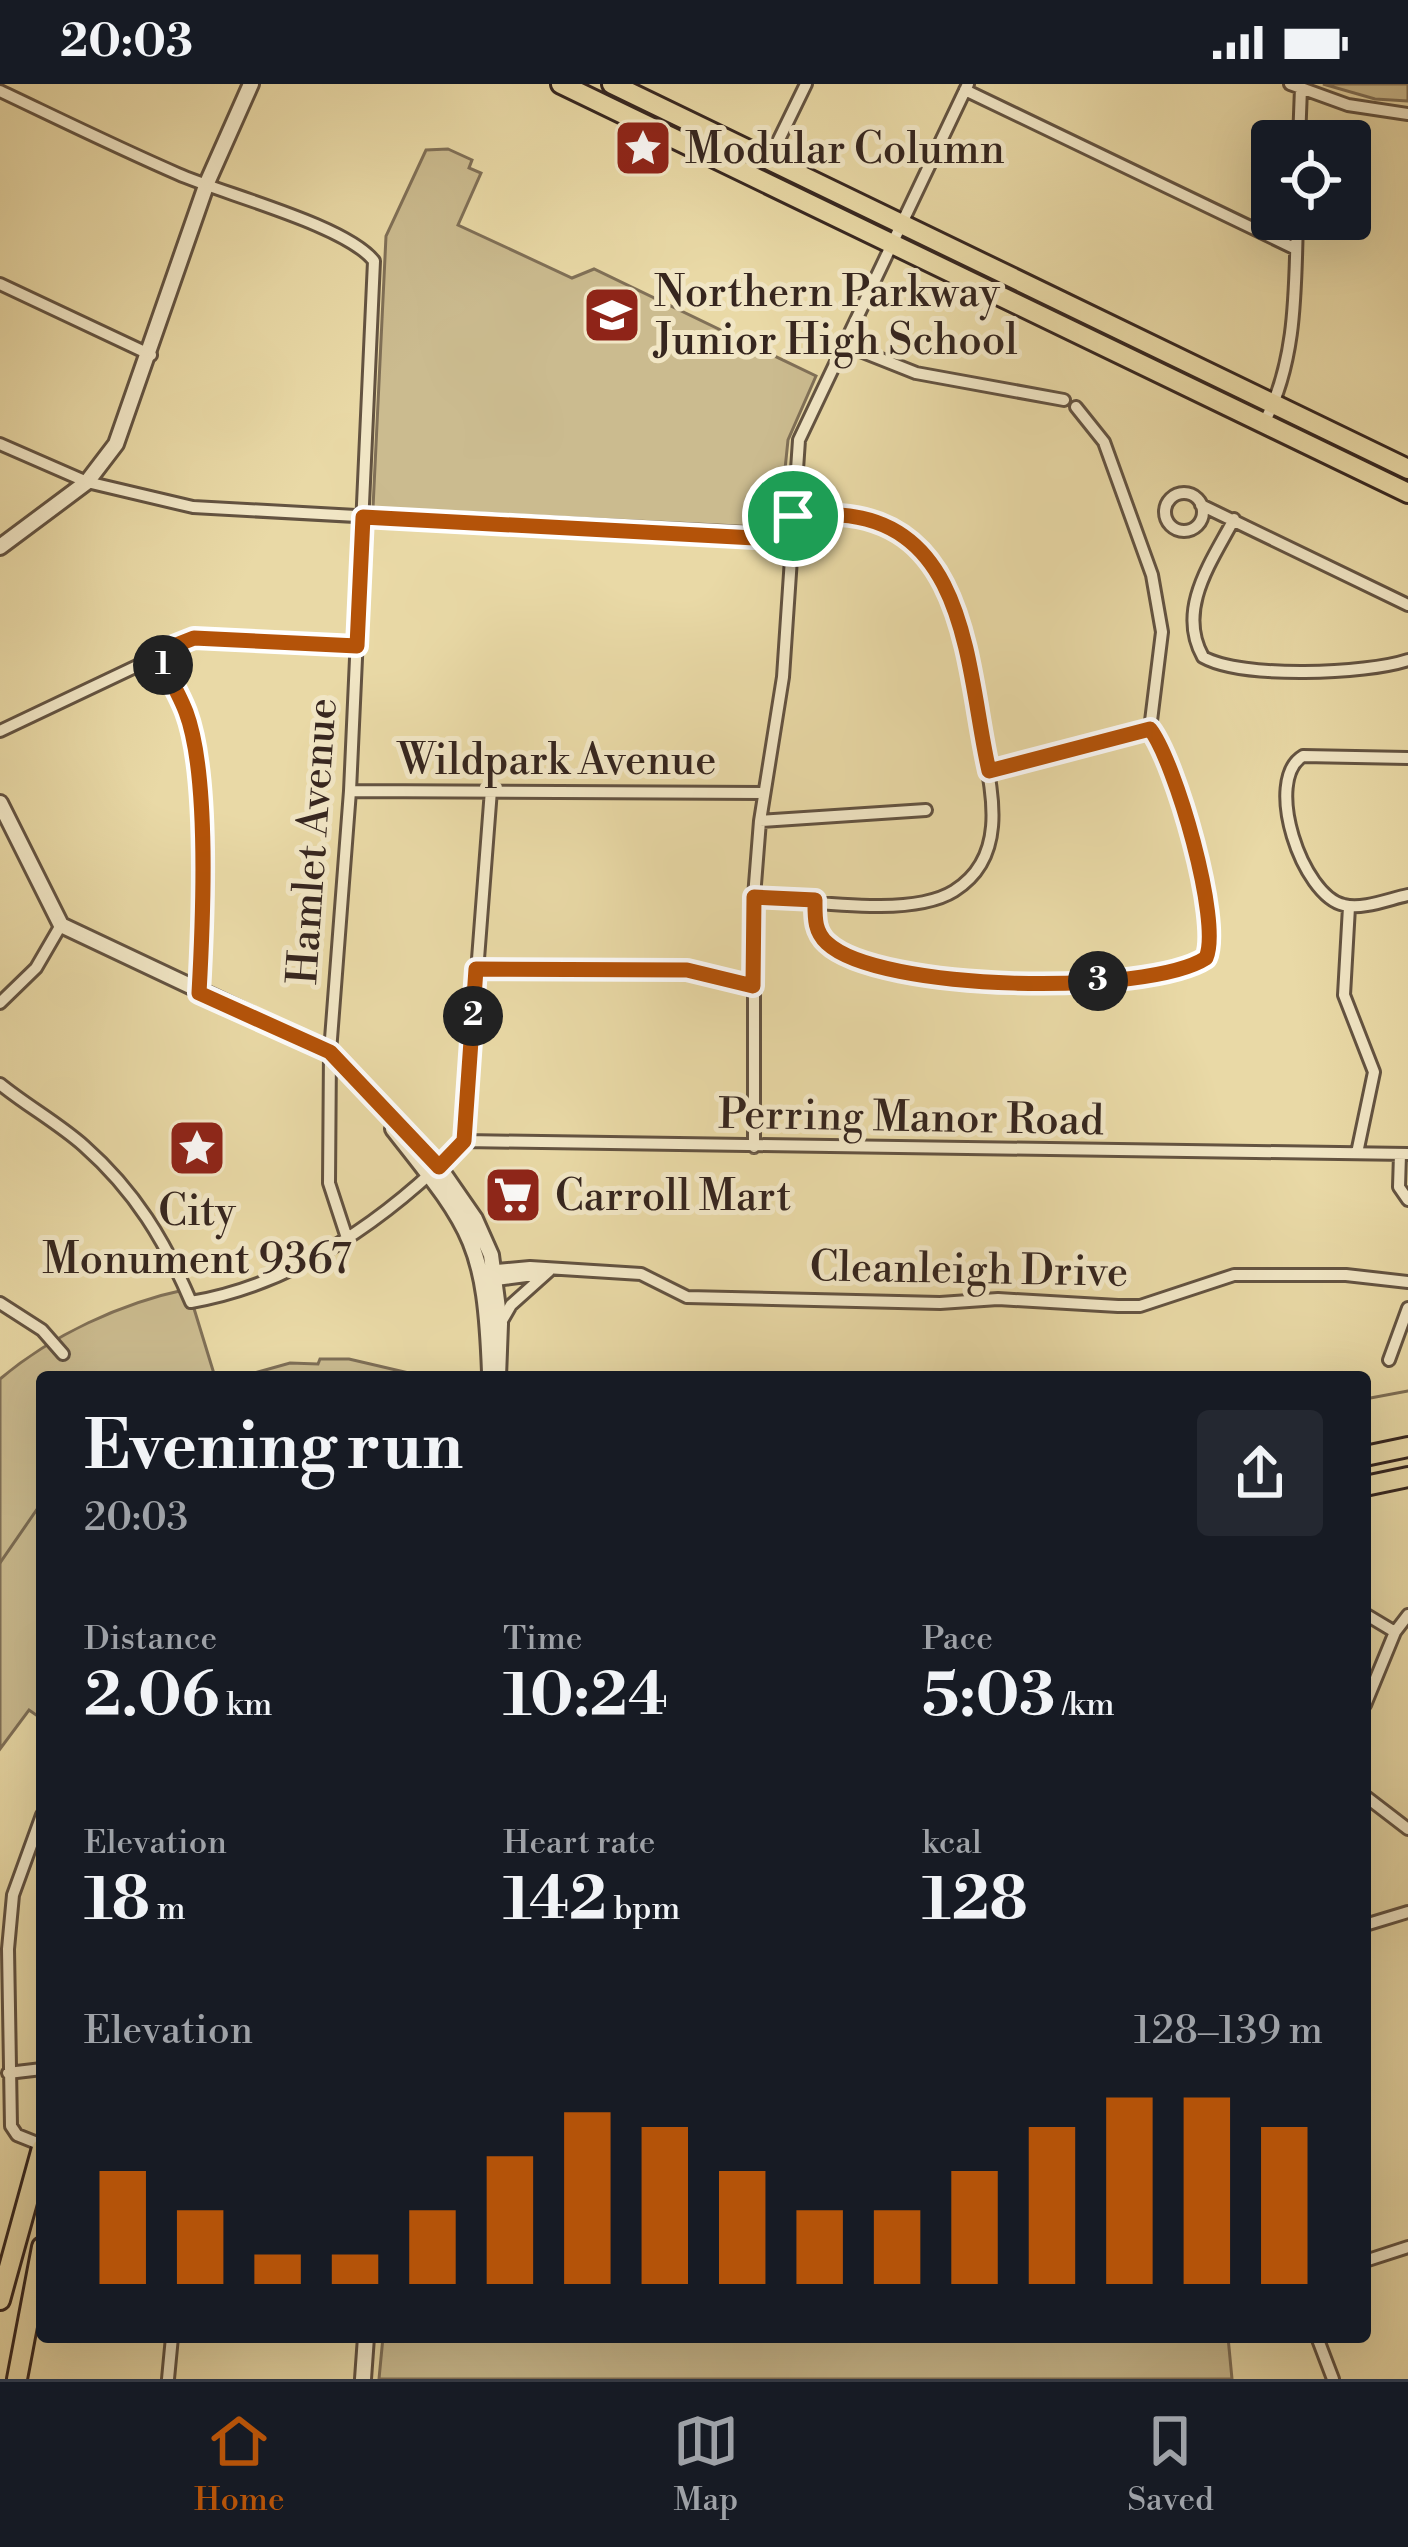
<!DOCTYPE html>
<meta charset="utf-8">
<style>
:root{--surface:#171b24;--page:#242831;--text:#f1f3f6;--muted:#9ea1a6;--line:#363941;--accent:#b45309}
body{margin:0;font-family:"Libre Bodoni",serif;background:var(--page);color:var(--text);height:100vh;display:flex;flex-direction:column;font-size:45px;white-space:nowrap}
*{box-sizing:border-box;margin:0}
p{font-size:39px;color:var(--muted)}
.icon{flex:none;width:66px;height:66px;fill:none;stroke:currentColor;stroke-width:2;stroke-linecap:round;stroke-linejoin:round}
.map{position:relative;flex:1;overflow:hidden}
.drawer{position:absolute;left:36px;top:1287px;width:1335px;height:972px;display:flex;flex-direction:column;background:var(--surface);border-radius:12px;box-shadow:0 12px 48px #0002}
.drawer>*{flex:none}
.fabs{position:absolute;left:1251px;top:36px;display:grid;gap:24px}
.fabs a{display:grid;place-items:center;width:120px;height:120px;border-radius:12px;background:var(--surface);box-shadow:0 12px 48px #0002;font-size:60px}
.pin{position:absolute;display:grid;place-items:center;width:102px;height:102px;color:#fff;margin:-51px;border:6px solid #fff;border-radius:50%;box-shadow:0 3px 12px #0007}
.km{position:absolute;width:60px;height:60px;margin:-30px;border-radius:50%;background:#222;color:#fff;font-size:33px;line-height:60px;text-align:center}
.round{display:grid;place-items:center;flex:none;width:126px;height:126px;border-radius:12px;background:var(--page)}
.overview{display:flex;align-items:center;justify-content:space-between;height:204px;padding:0 48px}
h1{font-size:66px;font-weight:700;line-height:90px}
.stats{display:grid;grid-template-columns:repeat(3,1fr);gap:18px;height:204px;padding:12px 48px}
.stats div{display:grid;align-content:center}
.stats b{font-size:60px;font-weight:700}
.stats small{font-size:33px;font-weight:400}
.stats p{font-size:33px}
.chart{height:336px;padding:24px 48px}
.chart p{display:flex;justify-content:space-between}
.chart svg{width:100%;height:216px;margin-top:12px;stroke:var(--accent);stroke-width:6}
.status{display:flex;justify-content:space-between;align-items:center;height:84px;padding:0 60px;background:var(--surface);direction:ltr}
.status svg{height:33px;fill:currentColor}
.tab-bar{display:flex;justify-content:space-around;align-items:center;height:168px;border-top:3px solid var(--line);background:var(--surface);font-size:33px;color:var(--muted)}
.tab-bar a{display:grid;justify-items:center;gap:6px}
.tab-bar .selected{color:var(--accent)}
.map>svg:first-child{display:block}
.green{fill:#cbbb8f;stroke:#807057;stroke-width:3}
.lines{fill:none;stroke-linecap:round;stroke-linejoin:round}
.stream{stroke:#7d6d54;stroke-width:3}
.minor-casing{stroke:#635341;stroke-width:16}
.tertiary-casing{stroke:#635341;stroke-width:20}
.primary-casing{stroke:#36261f;stroke-width:24}
.minor{stroke:#f1e6c5;stroke-width:10}
.tertiary{stroke:#f1e6c5;stroke-width:14}
.primary{stroke:#e9d9a6;stroke-width:18}
.route-casing{stroke:#fff;stroke-width:24}
.route{stroke:#b45309;stroke-width:15}
.labels{text-anchor:middle;stroke-width:10;stroke-linejoin:round;paint-order:stroke}
.poi-label{font-size:42px;fill:#36261f;stroke:#f1e6c5;text-anchor:start}
.street-label{font-size:42px;fill:#36261f;stroke:#f1e6c5}
</style>
<div class="status"><b>20:03</b><svg viewBox="0 0 49 12"><path d="M0 12V9h3v3zM5 12V6h3v6zM10 12V3h3v9zM15 12V0h3v12zM26 1h20v11H26zM47 4h2v5h-2z"/></svg></div>
<div class="map">
<svg width="1408" height="2295" viewBox="0 0 1408 2295">
<rect width="100%" height="100%" fill="#e9d9a6"/>
<filter id="stains"><feTurbulence type="fractalNoise" baseFrequency=".00167" numOctaves="4"/><feColorMatrix values="0 0 0 0 .2 0 0 0 0 .09 0 0 0 0 .02 0 0 0 .5 -.17"/></filter>
<radialGradient id="worn" r=".72"><stop offset=".6" stop-color="#630" stop-opacity="0"/><stop offset="1" stop-color="#630" stop-opacity=".3"/></radialGradient>
<path class="green" d="M1323,0h85v17l-33,-2z
M448,65l24,11 -3,8 12,5 -23,52 114,53 22,-9 222,107 -28,64 -9,88 -406,-20 13,-272 40,-86z
M188,1205l27,88h-173v342l-13,-9 -29,39v-370c52,-44 121,-76 188,-90z
M320,1275h29l77,18h-186l50,-14 28,1z
M383,2253h845l4,42h-853z"/>
<g class="lines">
<path class="stream" d="M281,1293h106
M1365,1315l43,-8
M0,1479l42,-61"/>
<g class="minor-casing">
<path id="minor" d="M1290,0l58,21 60,9
M965,6l331,159
M0,7c59,28 118,57 178,83 45,20 168,51 196,87l-24,530 -20,261 -1,131 18,55
M1299,57l2,-53
M769,76l37,-76
M0,200l151,71
M843,260l73,29 148,27
M1264,339c33,-62 31,-135 33,-204
M0,360l87,38 106,25 598,33
M1165 428a19 19 0 1 1 38 0a19 19 0 1 1-38 0Z
M1201,421l207,100
M1234,435c-22,42 -58,90 -31,138 39,22 163,17 205,3
M156,569c10,19 22,39 30,59 24,65 18,210 13,281
M0,647l194,-92 163,6
M1408,674l-105,-2c-40,24 -1,140 41,149 18,5 45,-6 64,-10
M989,687l161,-42
M350,707l414,2
M760,737l166,-11
M754,813c53,3 155,22 200,-6 58,-36 36,-107 26,-160 -14,-71 -14,-151 -81,-197 -31,-23 -69,-18 -106,-18
M815,816c0,12 -1,26 6,36 40,59 330,58 385,22l6,-28 -32,-136 -30,-65 12,-97 -10,-57 -48,-133 -28,-35
M1349,823l-5,88 30,77 -17,81
M477,885l210,1 66,15
M0,919l36,-35 25,-43
M0,1000c27,22 58,39 84,62 51,45 81,95 107,156 106,-18 200,-86 273,-161
M464,1057l944,13
M464,1057l27,-351
M754,1063v-250l6,-76 23,-144 16,-237 169,-356
M1400,1070l-1,33 9,13
M486,1187l44,-4 111,7 46,23 253,6 58,-4 120,7h22l94,-31h112l62,7
M488,1197l53,-7
M0,1219l42,27 21,24
M500,1240l11,-19 38,-34
M1389,1276l19,-52
M1365,1530l30,18
M1365,1621l30,-73 13,-17
M1365,1712l43,33
M42,1731l-29,80 -5,54 3,177 6,9 25,10
M1365,1841l43,-13
M8,1989l34,-4
M1365,2177l43,-14
M1317,2253l16,42
M168,2295l4,-42"/>
</g>
<g class="tertiary-casing">
<path id="tertiary" d="M0,463l87,-65 29,-38 91,-261 44,-99
M0,719l61,122 269,127 109,115 36,52 16,36 9,69 -2,53
M393,1045c79,100 92,113 97,243
M363,2295l3,-42"/>
</g>
<g class="primary-casing">
<path id="primary" d="M561,0l847,409
M612,0l796,385
M1365,1372l43,-9
M1365,1402l43,-9
M0,2216l42,-152
M17,2295l25,-132"/>
</g>
<use href="#minor" class="minor"/>
<use href="#tertiary" class="tertiary"/>
<use href="#primary" class="primary"/>
</g>
<g class="lines">
<g class="route-casing">
<path id="route" d="M840,431c130,9 127,161 149,256l161,-42c25,32 72,193 56,229 -58,38 -327,34 -379,-15 -13,-12 -12,-26 -12,-43l-61,-3 -1,89 -66,-16 -211,-1 -12,172 -25,26 -109,-115 -131,-59c4,-71 11,-217 -13,-281 -8,-21 -20,-40 -30,-59l38,-15 163,8 6,-129 428,23 2,-24z"/>
</g>
<use href="#route" class="route"/>
</g>
<defs>
<g id="sight-square" transform="scale(3)"><rect x="-9" y="-9" width="18" height="18" rx="4" fill="#8f2418" stroke="#f1e6c5"/><path d="M0-6L1.8-2.2L6-1.7L2.9 1.2L3.7 5.4L0 3.3L-3.7 5.4L-2.9 1.2L-6-1.7L-1.8-2.2Z" fill="#fff"/></g>
<g id="school-square" transform="scale(3)"><rect x="-9" y="-9" width="18" height="18" rx="4" fill="#8f2418" stroke="#f1e6c5"/><path d="M0-5L7-2L0 1L-7-2ZM-4 1L0 2.5L4 1V4Q0 6-4 4Z" fill="#fff"/></g>
<g id="supermarket-square" transform="scale(3)"><rect x="-9" y="-9" width="18" height="18" rx="4" fill="#8f2418" stroke="#f1e6c5"/><path d="M-6-5.5h2.5l.6 2H6L4.5 2H-2.5L-4.4-4H-6ZM-1.5 3.2a1.3 1.3 0 1 0 .1 0ZM3 3.2a1.3 1.3 0 1 0 .1 0Z" fill="#fff"/></g>
</defs>
<g fill-rule="evenodd">
<use href="#sight-square" x="643" y="64"/>
<use href="#school-square" x="612" y="231"/>
<use href="#sight-square" x="197" y="1064"/>
<use href="#supermarket-square" x="513" y="1111"/>
</g>
<g class="labels">
<g class="poi-label">
<text x="685" y="79">Modular Column</text>
<text x="654" y="222">Northern Parkway<tspan x="654" dy="48">Junior High School</tspan></text>
<text x="555" y="1126">Carroll Mart</text>
<text x="197" y="1141" text-anchor="middle">City<tspan x="197" dy="48">Monument 9367</tspan></text>
</g>
<g class="street-label">
<text x="557" y="690">Wildpark Avenue</text>
<text transform="translate(311 757) rotate(-86)" y="15">Hamlet Avenue</text>
<text transform="translate(911 1032) rotate(1)" y="15">Perring Manor Road</text>
<text transform="translate(969 1184) rotate(1)" y="15">Cleanleigh Drive</text>
</g>
</g>
<rect width="100%" height="100%" filter="url(#stains)"/>
<rect width="100%" height="100%" fill="url(#worn)"/>
</svg>
<div class="fabs">
<a><svg class="icon" aria-label="locate" viewBox="0 0 24 24"><circle cx="12" cy="12" r="6"/><path d="M12 2v4M12 18v4M2 12h4M18 12h4"/></svg></a>
</div>
<div class="pin" style="left:793px;top:432px;background:#1e9e55"><svg class="icon" aria-label="arrive" viewBox="0 0 24 24"><path d="M6 21V4h12l-3 4 3 4H6"/></svg></div>
<b class="km" style="left:163px;top:581px">1</b>
<b class="km" style="left:473px;top:932px">2</b>
<b class="km" style="left:1098px;top:897px">3</b>
<section class="drawer">
<div class="overview"><div><h1>Evening run</h1><p>20:03</p></div><a class="round"><svg class="icon" aria-label="share" viewBox="0 0 24 24"><path d="M12 15V3M7 8l5-5 5 5M5 13v7h14v-7"/></svg></a></div>
<div class="stats">
<div><p>Distance</p><b>2.06<small> km</small></b></div>
<div><p>Time</p><b>10:24</b></div>
<div><p>Pace</p><b>5:03<small> /km</small></b></div>
</div>
<div class="stats">
<div><p>Elevation</p><b>18<small> m</small></b></div>
<div><p>Heart rate</p><b>142<small> bpm</small></b></div>
<div><p>kcal</p><b>128</b></div>
</div>
<div class="chart"><p><span>Elevation</span>128–139 m</p>
<svg viewBox="0 0 160 44" preserveAspectRatio="none"><path d="M5 44V21M15 44V29M25 44V38M35 44V38M45 44V29M55 44V18M65 44V9M75 44V12M85 44V21M95 44V29M105 44V29M115 44V21M125 44V12M135 44V6M145 44V6M155 44V12"/></svg>
</div>
</section>
</div>
<nav class="tab-bar">
<a class="selected"><svg class="icon" aria-label="home" viewBox="0 0 24 24"><path d="M3 11l9-7 9 7M6 9v11h12V9"/></svg>Home</a>
<a><svg class="icon" aria-label="map" viewBox="0 0 24 24"><path d="M3 6l6-2 6 2 6-2v14l-6 2-6-2-6 2zM9 4v14M15 6v14"/></svg>Map</a>
<a><svg class="icon" aria-label="saved" viewBox="0 0 24 24"><path d="M7 4h10v16l-5-4-5 4z"/></svg>Saved</a>
</nav>
